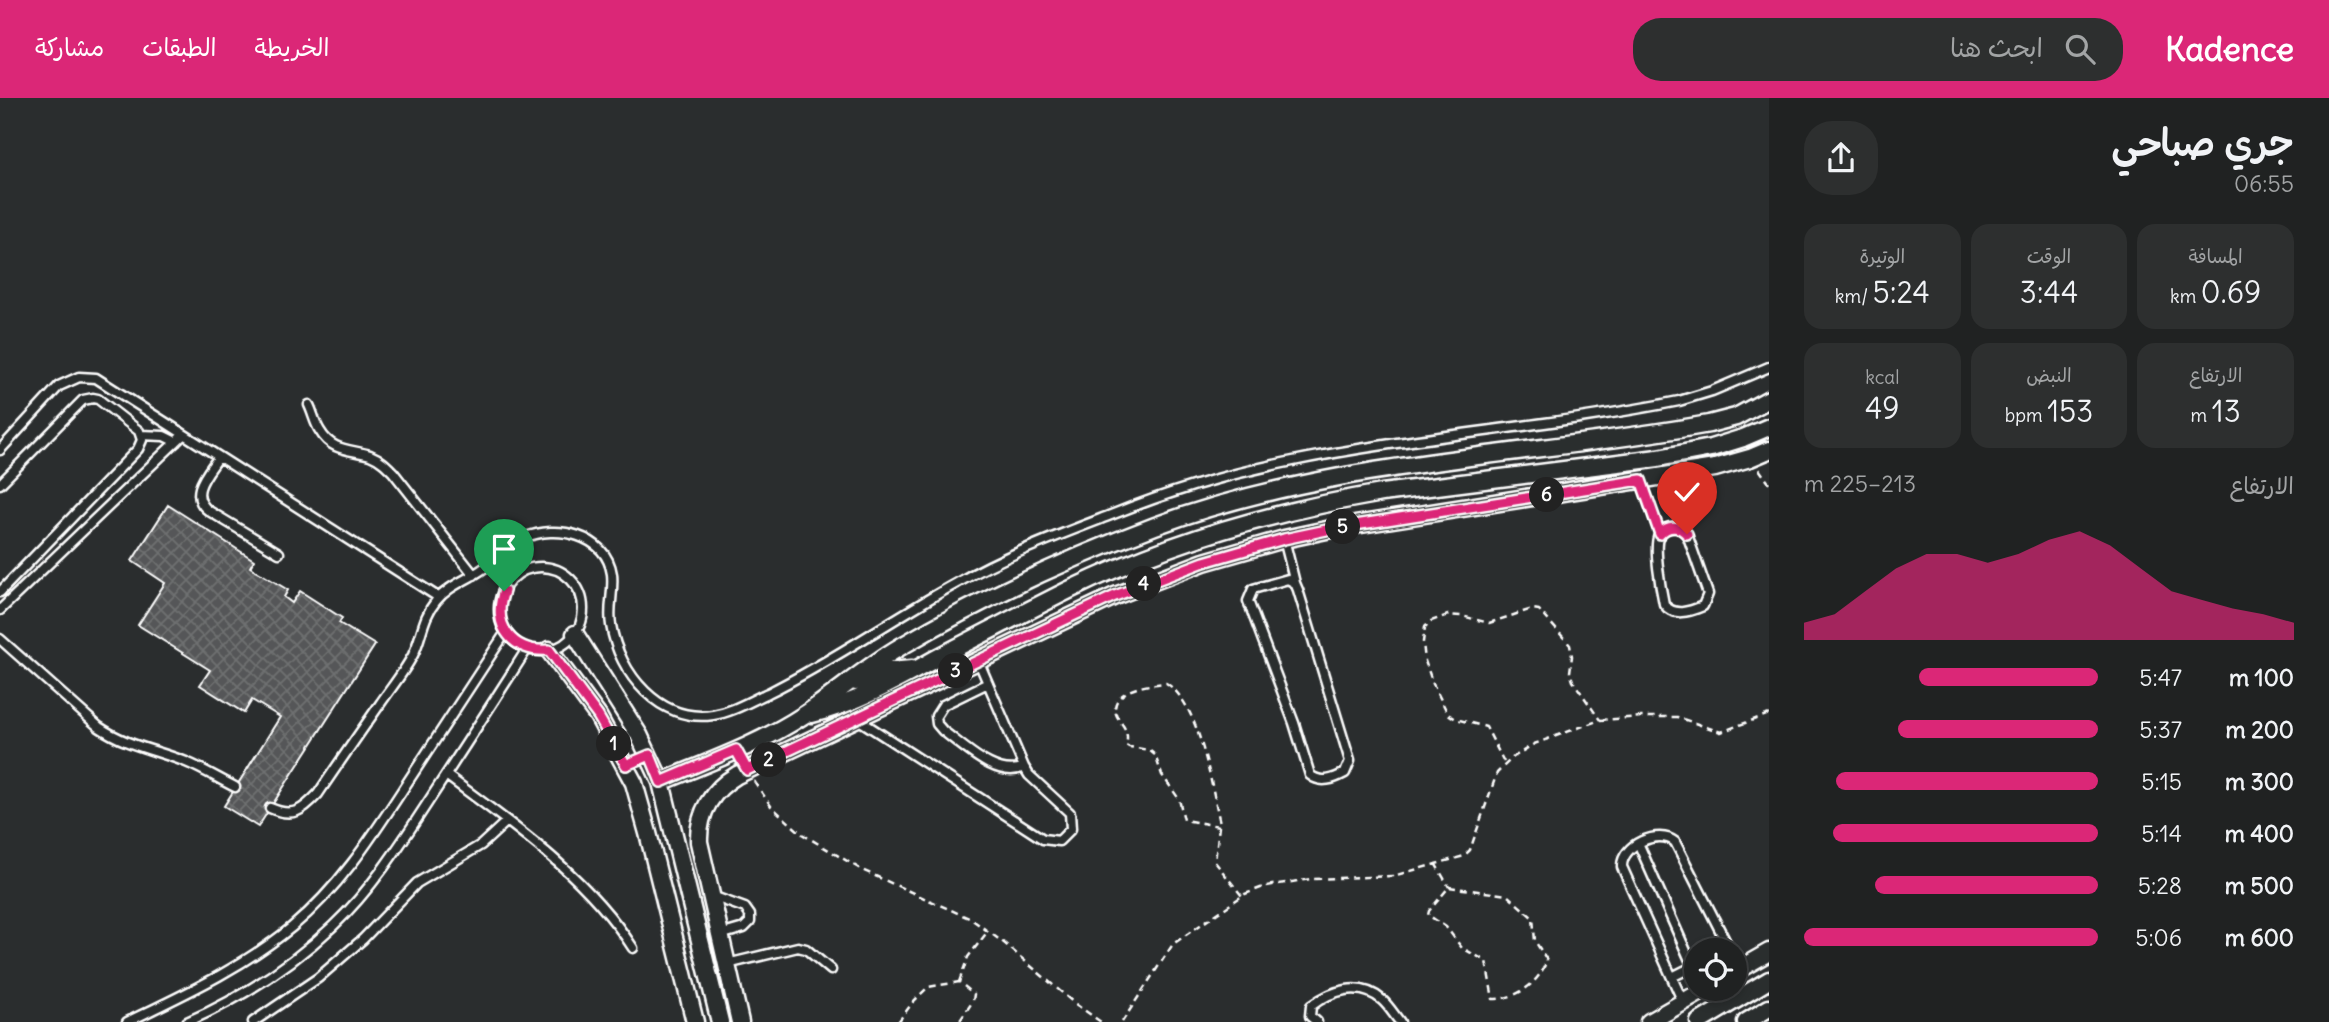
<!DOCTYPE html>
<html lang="ar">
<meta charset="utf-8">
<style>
:root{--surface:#202222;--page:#2d2f2f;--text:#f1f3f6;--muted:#a2a4a5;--line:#3d3f40;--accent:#db2777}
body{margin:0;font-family:Delius,"Playpen Sans Arabic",sans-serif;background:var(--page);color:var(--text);direction:rtl;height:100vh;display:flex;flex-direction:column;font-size:26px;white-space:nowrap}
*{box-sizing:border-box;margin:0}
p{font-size:23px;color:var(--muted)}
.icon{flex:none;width:38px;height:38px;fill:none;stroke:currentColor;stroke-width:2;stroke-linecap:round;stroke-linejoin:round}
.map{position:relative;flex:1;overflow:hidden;direction:ltr}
.panel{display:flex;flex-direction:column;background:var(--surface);width:560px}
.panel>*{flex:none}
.controls{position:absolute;left:1684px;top:840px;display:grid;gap:14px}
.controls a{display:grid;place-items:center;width:63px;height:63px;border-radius:50%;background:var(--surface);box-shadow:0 4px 10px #0003,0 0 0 2px var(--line);font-size:35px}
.pin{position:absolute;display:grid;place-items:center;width:60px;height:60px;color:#fff;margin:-72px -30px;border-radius:50% 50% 50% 0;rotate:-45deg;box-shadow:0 0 7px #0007}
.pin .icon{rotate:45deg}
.km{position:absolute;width:35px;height:35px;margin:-18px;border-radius:50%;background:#222;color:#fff;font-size:19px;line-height:35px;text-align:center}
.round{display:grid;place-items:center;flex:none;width:74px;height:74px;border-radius:28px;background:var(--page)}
.summary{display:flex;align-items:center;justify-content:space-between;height:119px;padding:0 35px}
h1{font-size:38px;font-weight:600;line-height:52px}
.metrics{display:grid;grid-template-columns:repeat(3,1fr);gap:10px;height:119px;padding:7px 35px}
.metrics div{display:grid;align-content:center;border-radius:18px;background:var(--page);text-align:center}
.metrics b{font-size:30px;font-weight:600}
.metrics small{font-size:19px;font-weight:400}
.metrics p{font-size:19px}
.chart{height:196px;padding:14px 35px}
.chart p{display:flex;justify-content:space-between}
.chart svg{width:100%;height:126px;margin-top:7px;fill:var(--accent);opacity:.7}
ul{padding:0 35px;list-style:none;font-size:23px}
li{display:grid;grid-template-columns:112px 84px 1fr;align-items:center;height:52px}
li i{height:18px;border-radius:9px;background:var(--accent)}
header{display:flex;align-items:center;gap:42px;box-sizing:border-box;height:98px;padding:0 35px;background:var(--accent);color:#fff}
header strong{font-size:33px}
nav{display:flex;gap:38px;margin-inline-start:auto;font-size:24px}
.search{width:490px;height:63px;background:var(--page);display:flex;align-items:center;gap:18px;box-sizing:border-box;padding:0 24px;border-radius:28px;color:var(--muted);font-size:26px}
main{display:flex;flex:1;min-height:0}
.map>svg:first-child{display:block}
.building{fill:url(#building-cross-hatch);stroke:#fff;stroke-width:2}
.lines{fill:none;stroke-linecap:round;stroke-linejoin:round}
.lane-casing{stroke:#fff;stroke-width:13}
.street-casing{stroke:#fff;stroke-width:21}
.path{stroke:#fff;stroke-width:2.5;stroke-dasharray:7 5;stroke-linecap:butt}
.lane{stroke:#2a2d2e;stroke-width:8}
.street{stroke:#2a2d2e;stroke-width:16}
.route-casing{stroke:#fff;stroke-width:14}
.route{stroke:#db2777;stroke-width:9}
</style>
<header>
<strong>Kadence</strong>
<div class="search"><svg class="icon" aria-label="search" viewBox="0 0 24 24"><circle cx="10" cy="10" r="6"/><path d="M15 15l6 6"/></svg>ابحث هنا</div>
<nav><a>الخريطة</a><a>الطبقات</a><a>مشاركة</a></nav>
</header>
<main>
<section class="panel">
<div class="summary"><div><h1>جري صباحي</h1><p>06:55</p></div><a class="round"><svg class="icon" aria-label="share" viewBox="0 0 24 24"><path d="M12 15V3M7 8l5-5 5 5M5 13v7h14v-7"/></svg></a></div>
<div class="metrics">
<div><p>المسافة</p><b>0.69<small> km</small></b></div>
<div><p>الوقت</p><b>3:44</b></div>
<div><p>الوتيرة</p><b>5:24<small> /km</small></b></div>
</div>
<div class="metrics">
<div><p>الارتفاع</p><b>13<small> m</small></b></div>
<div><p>النبض</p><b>153<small> bpm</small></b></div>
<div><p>kcal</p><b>49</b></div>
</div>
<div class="chart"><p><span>الارتفاع</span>213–225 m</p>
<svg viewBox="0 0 160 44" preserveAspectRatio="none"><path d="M0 44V38L10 35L20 27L30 19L40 14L50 14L60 17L70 14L80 9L90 6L100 11L110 19L120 27L130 30L140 33L150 35L160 38V44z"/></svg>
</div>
<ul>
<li><b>100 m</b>5:47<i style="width:61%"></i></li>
<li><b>200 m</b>5:37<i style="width:68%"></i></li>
<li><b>300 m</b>5:15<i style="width:89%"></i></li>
<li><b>400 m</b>5:14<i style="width:90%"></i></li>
<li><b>500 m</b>5:28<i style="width:76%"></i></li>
<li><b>600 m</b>5:06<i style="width:100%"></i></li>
</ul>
</section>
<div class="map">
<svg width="1769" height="924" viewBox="0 0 1769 924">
<defs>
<pattern id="building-cross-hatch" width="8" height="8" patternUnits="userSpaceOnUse" patternTransform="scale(1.75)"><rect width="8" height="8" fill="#555758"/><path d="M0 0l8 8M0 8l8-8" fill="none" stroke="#6e7071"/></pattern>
</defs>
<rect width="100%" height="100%" fill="#2a2d2e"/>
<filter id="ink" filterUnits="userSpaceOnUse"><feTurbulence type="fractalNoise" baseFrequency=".0143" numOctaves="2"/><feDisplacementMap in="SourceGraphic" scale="14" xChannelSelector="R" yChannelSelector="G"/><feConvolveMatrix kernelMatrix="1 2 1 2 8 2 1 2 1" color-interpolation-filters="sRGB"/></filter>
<g filter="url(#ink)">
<path class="building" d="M168,407l86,55 -4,7 38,23 -4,7 8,6 8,-12 42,27 -3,5 36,22 -117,182 -34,-21 56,-89 -28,-17 -8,13 -44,-28 10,-15 -72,-45 27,-42 -33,-22z"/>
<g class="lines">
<g class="lane-casing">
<path id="lane" d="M309,307c4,8 6,19 11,26 12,21 31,18 50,24 10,4 16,10 23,17l81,103
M141,337l23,1 12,6
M0,352l59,-64 20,-9 17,1 342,219
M218,360c-11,16 -31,37 -9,53l70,42
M1641,382l19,54
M0,386l83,-84 10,-2 5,1 41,32 3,9 -4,9 -138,143
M1674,429h5l8,7 21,60 -5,12c-14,6 -30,11 -39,-2 -3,-14 -11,-58 -5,-69 3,-6 8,-7 15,-8z
M1284,441l11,44
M499 511a42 42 0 1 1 84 0a42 42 0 1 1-84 0Z
M1288,481l7,4 3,7 52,171 -5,12c-11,6 -24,11 -35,2l-16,-52 -46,-122 5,-12z
M0,512l183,-175
M0,541l99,88c28,19 57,23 87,35 17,7 33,17 49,25
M988,585l-45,22 -7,11 1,8 6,7c21,15 54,49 81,36
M856,620l187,121 16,2 12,-12 -1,-16 -41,-38 -5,-8 -46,-107
M446,677c68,51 141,101 187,173
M270,710c23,10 32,3 48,-14 20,-30 41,-60 62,-90 11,-16 24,-32 33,-49 9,-18 9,-37 23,-54 13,-16 32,-21 48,-33 13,-10 24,-23 40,-30 32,-14 82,-4 88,36 2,17 -4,34 -1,51 8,49 49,98 102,90 20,-3 37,-14 55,-22 65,-32 125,-75 189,-110 48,-28 102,-48 154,-68 57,-23 117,-41 177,-53 129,-27 262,-35 391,-61l33,-10 57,-24
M1639,747l54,122
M712,798l33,12 5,7v7l-6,6 -24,7
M727,866l71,-17 8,2 25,21
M1672,879l24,-12
M1683,904l-61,-135c-1,-22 37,-39 53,-25l55,108
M127,924c58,-28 115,-54 165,-95 49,-41 81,-92 115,-144 33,-50 66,-101 99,-151
M187,924c54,-24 103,-55 146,-96 40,-38 69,-84 99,-130 32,-49 64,-98 95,-147
M253,924l65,-44 45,-39 54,-56 64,-38 26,-24
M1317,924l-7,-6 1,-10c21,-16 49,-25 71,-6 7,6 12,15 18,22"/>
</g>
<g class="street-casing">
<path id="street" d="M575,536l64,101 22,47 59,240
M549,552l49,66 36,67 14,50 47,189
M856,584l34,-11 22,-2
M812,616c45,-11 85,-34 125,-56 44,-23 88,-46 132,-68 99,-48 206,-79 313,-97l276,-35 53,-10 32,-10 26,-11
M661,684c48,-20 99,-38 143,-67 33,-22 62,-48 96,-68 81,-48 167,-88 255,-121 178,-66 369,-69 554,-102l27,-7 33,-18
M1734,874l35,-20
M740,924l-41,-180c-1,-29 13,-52 38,-67l378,-179 89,-34 80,-23 52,-11 379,-60 35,-10 19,-8
M1649,924l57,-33
M1699,924l70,-42
M1746,924l23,-14"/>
</g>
<path class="path" d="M1759,371l10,14
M1166,585c34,21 45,102 54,140l-1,3 -35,-6 -5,-21 -17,-24 -7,-20 -6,-5 -20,-3 -3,-2c5,-19 -10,-22 -11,-36 0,-21 37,-25 51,-26z
M1504,664l-18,-35 -30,-8 -8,-5 -15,-30 -8,-23 -2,-19 2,-15 6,-6 17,-6 14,1 27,7 43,-14 7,1 31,35 2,11 -2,16 3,9 27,39
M754,683l17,25 31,28 60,36 109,49 33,24 70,60 27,19
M1219,728l-4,36 27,34
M1435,765l14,24
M1449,789l58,8 26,23 2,23 12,19c-8,23 -30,39 -54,39l-7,-38 -24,-13 -16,-21 -18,-12 1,-4z
M959,884l9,-25 20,-26
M898,924l15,-20 15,-15 31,-5 15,12 -1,7 -14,21
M1122,924l51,-78 72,-50 21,-8 45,-7 82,-3 71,-20 6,-6 27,-77 15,-15 22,-14 66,-24 41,-3h36l44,15 48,-18"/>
<use href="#lane" class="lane"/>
<use href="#street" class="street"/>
</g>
</g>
<g class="lines" filter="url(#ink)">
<g class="route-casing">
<path id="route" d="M504,493c-13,35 9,62 45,59l49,66 28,49 24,-10 11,27 75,-32 11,20 368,-174 89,-34 80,-23 52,-11 305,-48 19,54c8,-9 19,-9 27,0"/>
</g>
<use href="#route" class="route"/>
</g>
</svg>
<div class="controls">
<a><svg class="icon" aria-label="locate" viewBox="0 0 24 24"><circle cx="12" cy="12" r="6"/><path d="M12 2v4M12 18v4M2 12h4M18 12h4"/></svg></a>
</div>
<div class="pin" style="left:504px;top:493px;background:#1e9e55"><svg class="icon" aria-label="arrive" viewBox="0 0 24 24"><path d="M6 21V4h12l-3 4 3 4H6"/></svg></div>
<div class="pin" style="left:1687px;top:436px;background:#d93025"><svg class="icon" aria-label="check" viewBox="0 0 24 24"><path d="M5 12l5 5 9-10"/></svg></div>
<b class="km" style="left:614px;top:646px">1</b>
<b class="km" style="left:769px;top:662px">2</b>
<b class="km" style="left:956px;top:573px">3</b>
<b class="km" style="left:1144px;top:486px">4</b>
<b class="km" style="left:1343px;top:429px">5</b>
<b class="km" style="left:1547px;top:397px">6</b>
</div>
</main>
